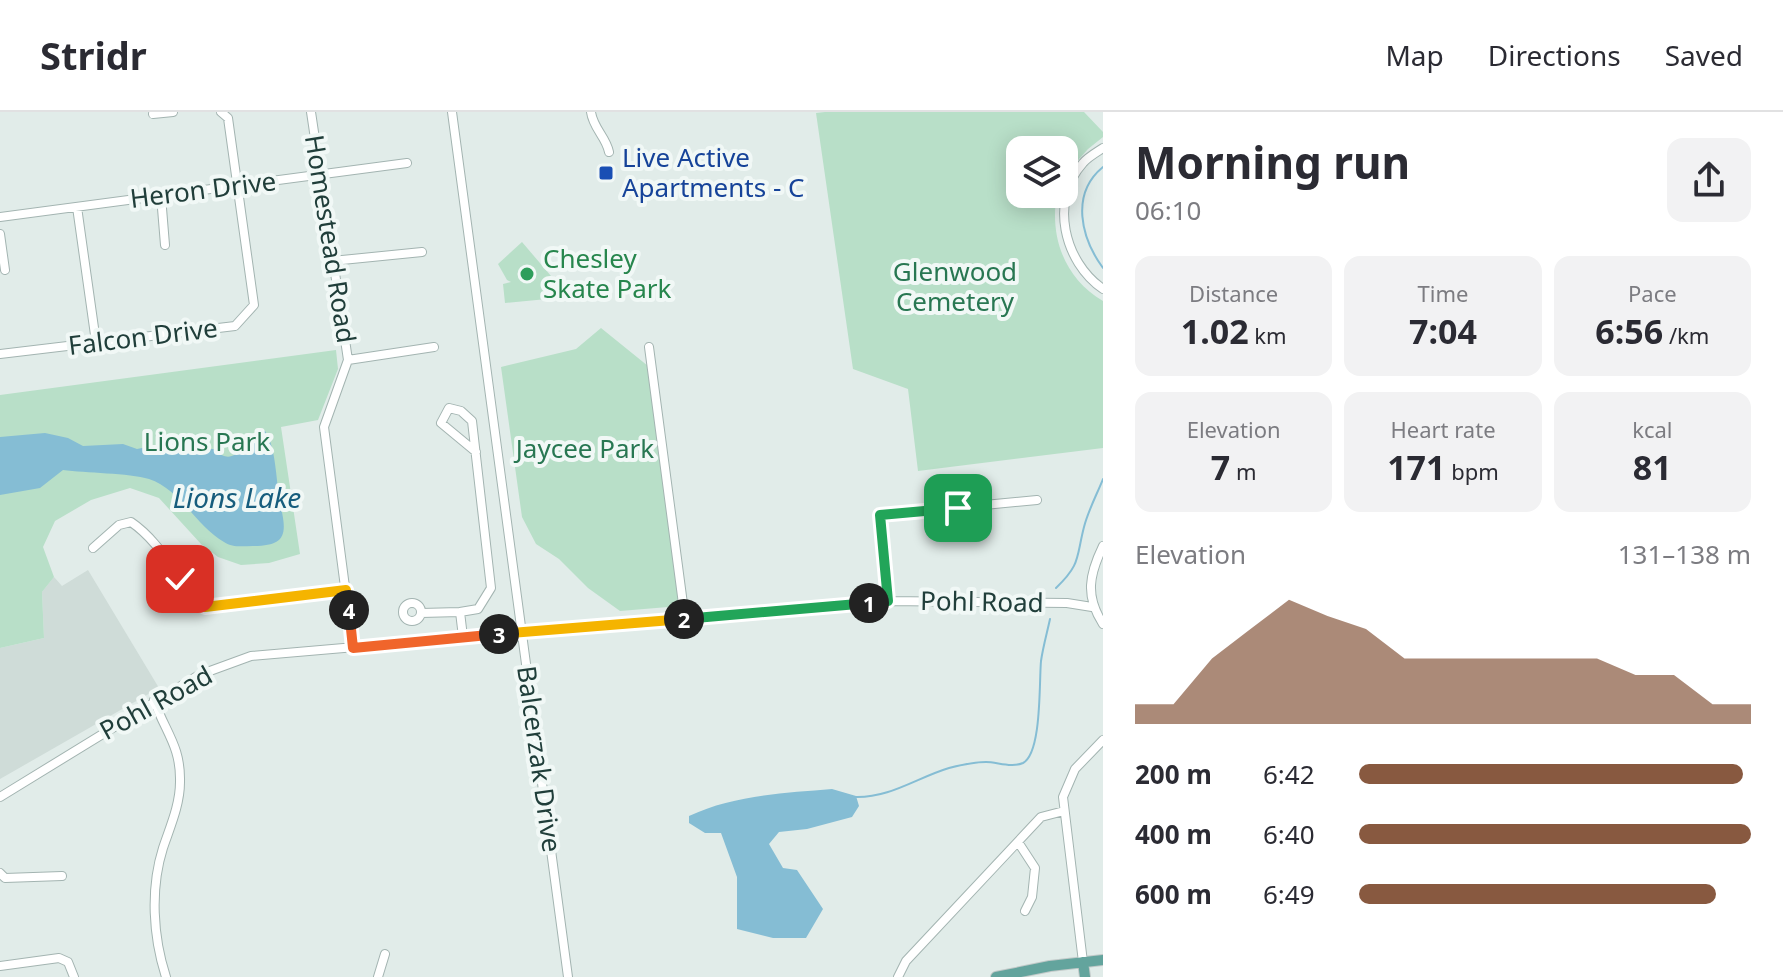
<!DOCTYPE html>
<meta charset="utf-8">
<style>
:root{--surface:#fff;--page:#f2f2f3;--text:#2b2b33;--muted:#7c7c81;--line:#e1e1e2;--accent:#885940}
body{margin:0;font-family:"Noto Sans",sans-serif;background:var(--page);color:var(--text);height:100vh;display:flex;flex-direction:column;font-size:30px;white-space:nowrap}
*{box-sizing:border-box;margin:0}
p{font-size:26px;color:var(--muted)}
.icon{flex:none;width:44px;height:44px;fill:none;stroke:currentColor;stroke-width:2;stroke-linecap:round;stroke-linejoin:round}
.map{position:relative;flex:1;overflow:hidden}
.panel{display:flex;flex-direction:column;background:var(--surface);width:680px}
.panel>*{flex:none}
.controls{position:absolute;left:1006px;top:24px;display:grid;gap:16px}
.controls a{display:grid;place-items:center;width:72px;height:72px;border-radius:16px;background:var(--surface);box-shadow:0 4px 20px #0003;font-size:40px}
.pin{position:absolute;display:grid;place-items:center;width:68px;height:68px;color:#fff;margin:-34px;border-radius:16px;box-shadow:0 4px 12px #0006}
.km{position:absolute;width:40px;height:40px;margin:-20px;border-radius:50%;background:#222;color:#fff;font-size:22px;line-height:40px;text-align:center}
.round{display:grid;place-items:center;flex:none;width:84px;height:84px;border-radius:16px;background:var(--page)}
.headline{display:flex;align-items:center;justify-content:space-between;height:136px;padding:0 32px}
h1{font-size:44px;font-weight:700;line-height:60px}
.stats{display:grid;grid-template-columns:repeat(3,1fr);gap:12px;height:136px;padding:8px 32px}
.stats div{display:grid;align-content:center;border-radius:16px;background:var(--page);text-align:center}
.stats b{font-size:34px;font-weight:700}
.stats small{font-size:22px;font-weight:400}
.stats p{font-size:22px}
.chart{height:224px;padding:16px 32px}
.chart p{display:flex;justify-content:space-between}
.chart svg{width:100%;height:144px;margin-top:8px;fill:var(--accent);opacity:.7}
ul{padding:0 32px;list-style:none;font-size:26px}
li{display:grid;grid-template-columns:128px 96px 1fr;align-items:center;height:60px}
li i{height:20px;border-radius:10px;background:var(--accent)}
header{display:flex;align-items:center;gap:48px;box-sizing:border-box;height:112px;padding:0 40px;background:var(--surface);border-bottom:2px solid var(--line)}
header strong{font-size:38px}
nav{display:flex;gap:44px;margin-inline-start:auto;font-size:28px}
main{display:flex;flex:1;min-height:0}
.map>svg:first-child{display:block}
.built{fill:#cfdcd8}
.green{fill:#b8dfc8}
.water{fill:#85bdd4}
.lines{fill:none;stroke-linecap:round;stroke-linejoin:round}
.stream{stroke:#85bdd4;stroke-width:2}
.minor-casing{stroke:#a3b4b1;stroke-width:10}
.major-casing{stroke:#c1c9c8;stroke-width:12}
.minor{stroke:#fff;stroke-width:8}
.major{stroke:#63a49d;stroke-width:10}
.split-1-casing{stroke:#fff;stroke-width:16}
.split-2-casing{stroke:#fff;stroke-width:16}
.split-3-casing{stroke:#fff;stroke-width:16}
.split-4-casing{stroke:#fff;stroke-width:16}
.split-5-casing{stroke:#fff;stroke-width:16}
.split-1{stroke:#22a559;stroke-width:10}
.split-2{stroke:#22a559;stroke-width:10}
.split-3{stroke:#f5b400;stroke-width:10}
.split-4{stroke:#f0652b;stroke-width:10}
.split-5{stroke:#f5b400;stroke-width:10}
.transit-dot{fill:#1a4fb4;stroke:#f1f8f6;stroke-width:3}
.leisure-dot{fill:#2e9e5b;stroke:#f1f8f6;stroke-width:3}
.labels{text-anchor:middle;stroke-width:8;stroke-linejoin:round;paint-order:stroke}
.transit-label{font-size:26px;fill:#164399;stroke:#f1f8f6;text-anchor:start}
.street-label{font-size:26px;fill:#203e3a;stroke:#f1f8f6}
.leisure-label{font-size:26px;fill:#27864d;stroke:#f1f8f6;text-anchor:start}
.park-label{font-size:26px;fill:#287752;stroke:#f1f8f6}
.water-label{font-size:28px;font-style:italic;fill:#175d7d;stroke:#f1f8f6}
</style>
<header>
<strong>Stridr</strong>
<nav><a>Map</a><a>Directions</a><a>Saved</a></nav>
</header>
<main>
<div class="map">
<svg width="1103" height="865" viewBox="0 0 1103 865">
<rect width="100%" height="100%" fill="#e1ece9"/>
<path class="built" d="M88,458l71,118 -159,91v-131l44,-10 -2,-46 12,-15 8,9z"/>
<path class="green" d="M825,0h259l19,20v5l-15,12 -24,27v-26h-44v44h37c-8,43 8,85 46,107v147l-185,23 -10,-82 -55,-20 -37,-256z
M522,130l29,34 -5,5 1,18 -42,4 -2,-19 8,-2 -4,-2 -9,-16z
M601,216l47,38 32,240 -60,5 -32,-23 -29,-29 -23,-15 -14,-27 -21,-150 75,-18z
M336,238l2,19 -20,51 -37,7 19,127 -31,9 -28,2 -23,-8 -17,-13 -42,-46 -29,-10 -39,12 -36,21 -12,26 11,30 -12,15 2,46 -44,10v-253z"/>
<path class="water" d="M259,318l6,1c12,17 11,55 16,77 7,29 2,38 -28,38 -10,0 -20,2 -29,-4 -28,-16 -44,-53 -75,-63 -20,-6 -64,-6 -86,-9l-23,18 -40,7v-58l45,-4 23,5 15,8 40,-2 14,5 30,-6 25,6h23c19,22 30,-9 44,-19z
M832,677l24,7 3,10 -7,11 -45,12 -28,3 -10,12 14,24 14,2 26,39 -17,29h-33l-36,-9v-52l-16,-44h-16l-16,-10v-7c44,-21 95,-23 143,-27z"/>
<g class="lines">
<path class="stream" d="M1103,55c-33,27 -22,71 0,101
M1056,476c25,-24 20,-30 28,-61 4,-16 13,-33 19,-48
M855,685c35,1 61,-19 94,-29 12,-3 24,-6 37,-6 11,0 26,6 37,1 19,-10 16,-81 18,-102 2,-14 6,-28 9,-42"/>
<g class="minor-casing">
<path id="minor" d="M311,0l37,248 -24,67 29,221
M452,0l116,865
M591,0c2,16 15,25 18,40
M153,2l20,-2
M1103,36c-6,4 -15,9 -20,15 -34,38 -19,99 20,126
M161,84l4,49
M77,95l19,135
M0,105l407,-54
M0,122l5,36
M332,149l90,-9
M649,235l36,272
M0,242l235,-28 19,-21 -26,-187 -7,-6
M348,248l86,-13
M1103,434c-14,29 -18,50 0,78
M93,436l26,-23 12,-3c31,21 47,59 74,85l141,-17
M888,489l-8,-86 157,-15
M403 500a9 9 0 1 1 18 0a9 9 0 1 1-18 0Z
M421,501l39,-1
M463,525l-3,-25 18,-3 13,-21 -19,-167 -11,-10 -12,-3 -8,15 35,29
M154,588c11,32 27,46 26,82 0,23 -10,45 -17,66 -13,41 -10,89 3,129
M0,685l199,-122 52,-19 637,-55 179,2 25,4
M1018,730l17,26 -3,29 -7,14
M0,761l5,5 57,-2
M1083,850l-20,-165 12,-28 28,-29
M0,854l59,-8 9,4 6,15
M378,865l7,-23
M898,865l8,-16 135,-144 23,-6"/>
</g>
<g class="major-casing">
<path id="major" d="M1083,850l2,15
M996,865l54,-11 53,-6"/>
</g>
<use href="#minor" class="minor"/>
<use href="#major" class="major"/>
</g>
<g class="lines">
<g class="split-1-casing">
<path id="split-1" d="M869,491l19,-2 -8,-86 78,-7"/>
</g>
<g class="split-2-casing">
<path id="split-2" d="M684,507l185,-16"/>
</g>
<g class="split-3-casing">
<path id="split-3" d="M499,522l185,-15"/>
</g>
<g class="split-4-casing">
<path id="split-4" d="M349,498l4,38 146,-14"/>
</g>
<g class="split-5-casing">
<path id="split-5" d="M180,467l25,28 141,-17 3,20"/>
</g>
<use href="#split-1" class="split-1"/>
<use href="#split-2" class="split-2"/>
<use href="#split-3" class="split-3"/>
<use href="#split-4" class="split-4"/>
<use href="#split-5" class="split-5"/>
</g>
<rect class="transit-dot" x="598" y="53" width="16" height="16" rx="4"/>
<circle class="leisure-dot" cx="527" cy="162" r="8"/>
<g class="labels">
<g class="transit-label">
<text x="622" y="55">Live Active<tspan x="622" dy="30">Apartments - C</tspan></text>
</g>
<g class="street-label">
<text transform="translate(203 78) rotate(-7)" y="9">Heron Drive</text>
<text transform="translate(330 127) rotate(81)" y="9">Homestead Road</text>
<text transform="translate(143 225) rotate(-7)" y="9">Falcon Drive</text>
<text transform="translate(982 490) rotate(1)" y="9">Pohl Road</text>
<text transform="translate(156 591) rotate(-29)" y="9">Pohl Road</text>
<text transform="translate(539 647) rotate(82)" y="9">Balcerzak Drive</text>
</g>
<g class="leisure-label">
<text x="543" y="156">Chesley<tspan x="543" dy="30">Skate Park</tspan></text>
</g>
<g class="park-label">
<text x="955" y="169">Glenwood<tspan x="955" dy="30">Cemetery</tspan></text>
<text x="207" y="339">Lions Park</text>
<text x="585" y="346">Jaycee Park</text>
</g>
<g class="water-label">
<text x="237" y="396">Lions Lake</text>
</g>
</g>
</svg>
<div class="controls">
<a><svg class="icon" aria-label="layers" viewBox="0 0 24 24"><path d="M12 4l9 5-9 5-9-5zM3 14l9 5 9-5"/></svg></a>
</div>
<div class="pin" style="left:958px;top:396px;background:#1e9e55"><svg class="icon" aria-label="arrive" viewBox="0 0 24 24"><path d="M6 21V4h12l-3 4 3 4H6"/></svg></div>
<div class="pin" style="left:180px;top:467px;background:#d93025"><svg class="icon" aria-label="check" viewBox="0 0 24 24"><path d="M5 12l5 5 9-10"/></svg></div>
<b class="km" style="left:869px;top:491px">1</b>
<b class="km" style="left:684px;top:507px">2</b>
<b class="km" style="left:499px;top:522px">3</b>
<b class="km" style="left:349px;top:498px">4</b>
</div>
<section class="panel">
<div class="headline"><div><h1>Morning run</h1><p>06:10</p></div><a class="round"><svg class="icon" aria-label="share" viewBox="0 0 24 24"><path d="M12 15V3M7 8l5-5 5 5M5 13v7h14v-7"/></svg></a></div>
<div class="stats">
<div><p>Distance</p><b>1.02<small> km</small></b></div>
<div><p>Time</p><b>7:04</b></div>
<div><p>Pace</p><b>6:56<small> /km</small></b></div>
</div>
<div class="stats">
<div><p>Elevation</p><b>7<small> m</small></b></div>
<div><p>Heart rate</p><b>171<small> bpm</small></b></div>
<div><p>kcal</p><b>81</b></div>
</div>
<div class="chart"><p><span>Elevation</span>131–138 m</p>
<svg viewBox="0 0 160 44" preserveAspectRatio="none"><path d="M0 44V38L10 38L20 24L30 15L40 6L50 11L60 15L70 24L80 24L90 24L100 24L110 24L120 24L130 29L140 29L150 38L160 38V44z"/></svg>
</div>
<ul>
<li><b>200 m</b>6:42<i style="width:98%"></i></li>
<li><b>400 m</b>6:40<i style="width:100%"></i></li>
<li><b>600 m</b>6:49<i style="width:91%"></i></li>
</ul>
</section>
</main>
